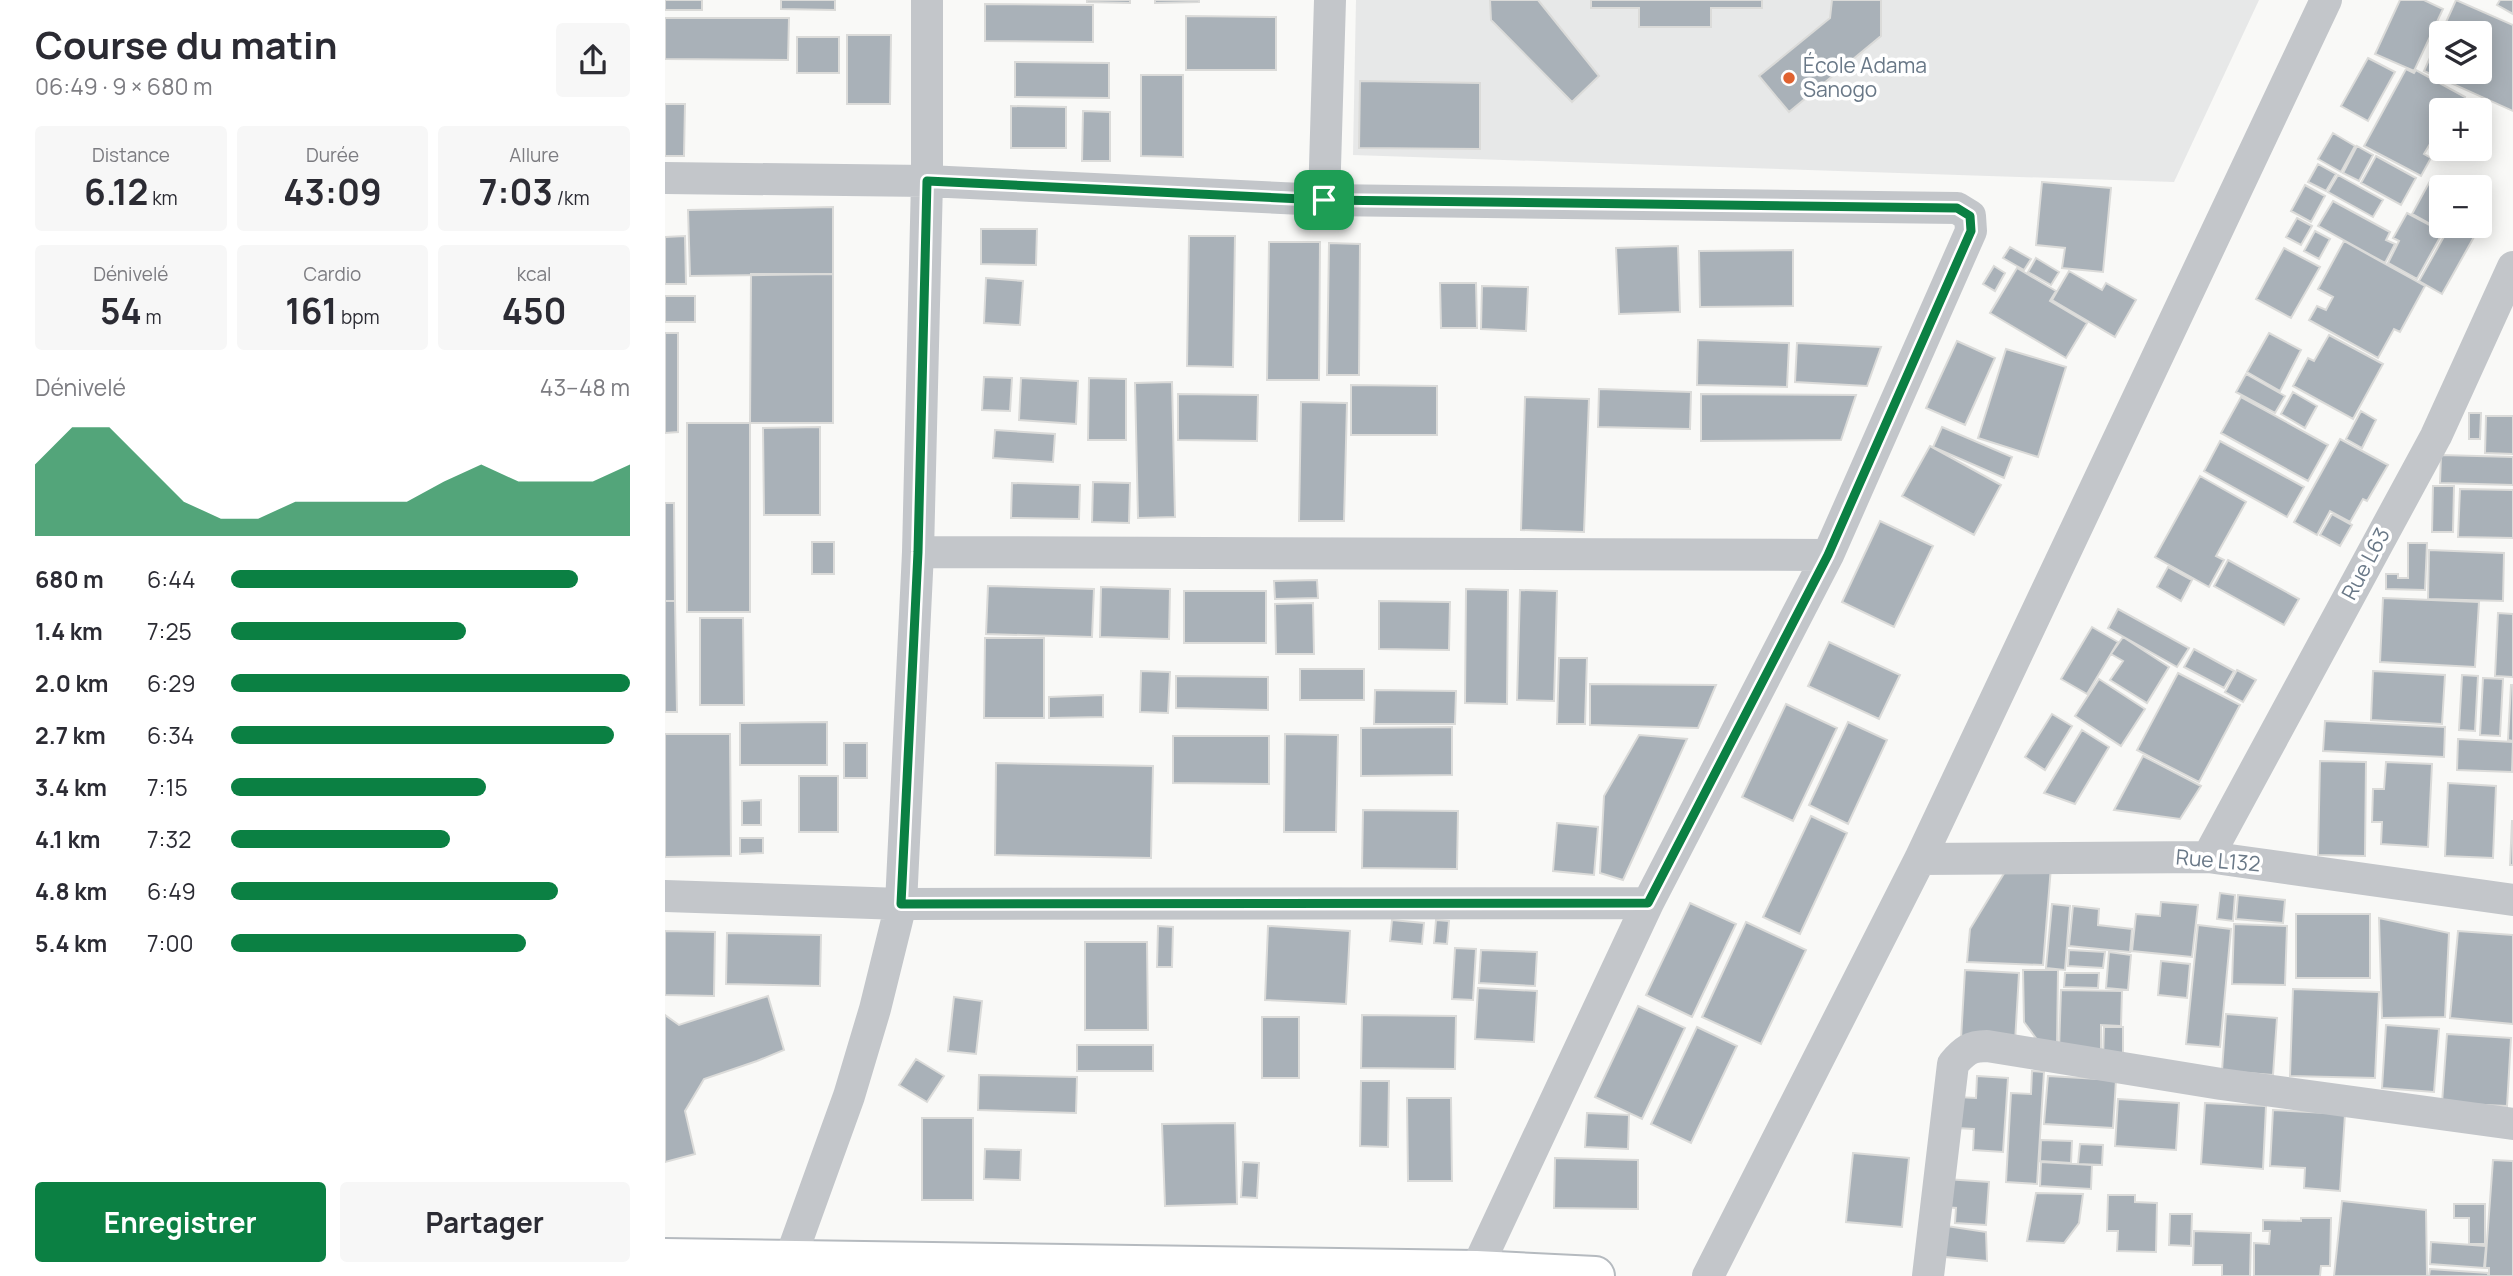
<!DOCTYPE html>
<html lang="fr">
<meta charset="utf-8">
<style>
:root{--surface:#fff;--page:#f7f7f7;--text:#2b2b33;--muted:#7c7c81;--accent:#0b8043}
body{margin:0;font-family:Manrope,sans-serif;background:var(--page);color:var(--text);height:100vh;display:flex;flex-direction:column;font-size:26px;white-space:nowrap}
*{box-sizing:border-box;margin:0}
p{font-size:23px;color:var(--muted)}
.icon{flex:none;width:38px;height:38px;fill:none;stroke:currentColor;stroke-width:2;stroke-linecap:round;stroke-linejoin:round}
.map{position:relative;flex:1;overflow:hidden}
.side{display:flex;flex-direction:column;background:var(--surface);width:665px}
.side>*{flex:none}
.fabs{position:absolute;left:1764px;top:21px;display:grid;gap:14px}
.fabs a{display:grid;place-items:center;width:63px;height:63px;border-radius:7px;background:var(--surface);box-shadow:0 4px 18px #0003;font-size:35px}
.pin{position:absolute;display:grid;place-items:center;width:60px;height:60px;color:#fff;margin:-30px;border-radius:14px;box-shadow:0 4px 10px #0006}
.round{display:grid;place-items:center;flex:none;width:74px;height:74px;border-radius:7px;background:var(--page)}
.headline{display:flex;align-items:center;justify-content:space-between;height:119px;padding:0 35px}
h1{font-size:38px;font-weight:700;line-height:52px}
.metrics{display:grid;grid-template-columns:repeat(3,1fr);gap:10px;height:119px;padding:7px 35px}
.metrics div{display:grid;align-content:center;border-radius:7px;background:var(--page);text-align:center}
.metrics b{font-size:35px;font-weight:700}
.metrics small{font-size:19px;font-weight:400}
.metrics p{font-size:19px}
.chart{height:196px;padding:14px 35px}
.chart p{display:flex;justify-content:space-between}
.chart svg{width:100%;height:126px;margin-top:7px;fill:var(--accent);opacity:.7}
.cta{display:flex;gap:14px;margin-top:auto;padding:14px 35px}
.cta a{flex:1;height:80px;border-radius:7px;background:var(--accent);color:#fff;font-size:28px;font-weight:700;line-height:80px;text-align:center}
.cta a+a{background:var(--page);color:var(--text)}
ul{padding:0 35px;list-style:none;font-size:23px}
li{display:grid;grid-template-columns:112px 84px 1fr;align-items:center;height:52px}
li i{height:18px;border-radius:9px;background:var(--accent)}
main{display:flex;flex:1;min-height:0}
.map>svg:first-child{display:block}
.built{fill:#e7e8e8}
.building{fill:#a9b1b8;stroke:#dbdbd9;stroke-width:2;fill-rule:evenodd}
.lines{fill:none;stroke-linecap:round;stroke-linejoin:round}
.secondary-casing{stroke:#b5babf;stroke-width:42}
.street{stroke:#c3c6ca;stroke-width:32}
.secondary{stroke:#fff;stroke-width:38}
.route-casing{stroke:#fff;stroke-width:14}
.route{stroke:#0b8043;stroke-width:9}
.poi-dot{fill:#e06230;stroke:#fff;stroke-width:2.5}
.labels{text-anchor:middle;stroke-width:7;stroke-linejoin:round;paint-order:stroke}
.poi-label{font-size:21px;fill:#697887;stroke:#fff;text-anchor:start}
.street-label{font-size:21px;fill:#697887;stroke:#fff}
</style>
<main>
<section class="side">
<div class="headline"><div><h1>Course du matin</h1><p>06:49 · 9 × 680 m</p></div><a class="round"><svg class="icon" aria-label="share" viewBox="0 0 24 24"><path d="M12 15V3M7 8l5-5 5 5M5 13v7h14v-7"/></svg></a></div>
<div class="metrics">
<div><p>Distance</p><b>6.12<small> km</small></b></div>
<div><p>Durée</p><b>43:09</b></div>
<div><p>Allure</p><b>7:03<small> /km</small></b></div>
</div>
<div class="metrics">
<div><p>Dénivelé</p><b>54<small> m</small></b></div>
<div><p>Cardio</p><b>161<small> bpm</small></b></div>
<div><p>kcal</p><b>450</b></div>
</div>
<div class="chart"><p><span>Dénivelé</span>43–48 m</p>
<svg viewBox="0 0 160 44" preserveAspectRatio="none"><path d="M0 44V19L10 6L20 6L30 19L40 32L50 38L60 38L70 32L80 32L90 32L100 32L110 25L120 19L130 25L140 25L150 25L160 19V44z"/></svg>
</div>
<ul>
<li><b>680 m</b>6:44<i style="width:87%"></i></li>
<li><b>1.4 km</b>7:25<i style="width:59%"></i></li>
<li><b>2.0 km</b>6:29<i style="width:100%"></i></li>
<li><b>2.7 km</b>6:34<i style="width:96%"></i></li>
<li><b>3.4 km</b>7:15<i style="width:64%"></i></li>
<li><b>4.1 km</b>7:32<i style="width:55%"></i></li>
<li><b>4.8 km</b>6:49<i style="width:82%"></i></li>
<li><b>5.4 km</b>7:00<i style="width:74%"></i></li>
</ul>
<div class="cta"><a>Enregistrer</a><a>Partager</a></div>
</section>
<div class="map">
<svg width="1848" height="1276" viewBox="0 0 1848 1276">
<rect width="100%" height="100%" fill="#f9f9f7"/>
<path class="built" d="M691,0h903l-85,182 -821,-27z"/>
<path class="building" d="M0,0h37v10h-37z
M116,0h54v10l-54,-1z
M422,0h43v3l-43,-1z
M490,0h44v2l-44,1z
M825,0h48l61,76 -27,26 -81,-82z
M926,0h171v8h-51v19h-72v-19h-48z
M1167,0h49v36l-92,76 -30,-36 71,-58z
M1735,0h24l19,9 -29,62 -39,-17z
M1791,0l57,25v86l-89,-40zM1776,33h39v39h-39z
M1835,0h13v14l-16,-9z
M320,4l108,1v37l-108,-1z
M521,16l90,1v53h-90z
M0,18h124l-1,42 -123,-1z
M182,35h44l-1,69h-43z
M132,37h42v36h-42z
M1703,58l27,14 -27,49 -27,-15z
M350,62l94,1v35l-94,-1z
M1741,69l8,4 2,-3 49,27 -7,13h-17v16l-17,28 7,4 -10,18 -57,-30z
M476,75h42v82l-42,-1z
M695,81l120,2v66l-121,-1z
M0,104h20l-1,52h-19z
M346,106l55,1v41h-55z
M418,111l27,1v49h-28z
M1668,133l22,13 -14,26 -23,-13z
M1692,146l16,9 -14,26 -16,-8z
M1711,156l40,22 -15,27 -40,-22z
M1653,164l18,10 -10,17 -18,-9z
M1673,175l45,25 -10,17 -45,-25z
M1765,181l12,6 -1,39h3l-3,4 -29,-16z
M1377,182l69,6 -8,84 -41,-4 3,-20 -29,-3z
M1640,185l20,11 -14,26 -20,-11z
M1668,201l57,31 -4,8 9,4 -10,19 -67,-37z
M168,207v67l-143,2 -2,-66z
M1815,207l8,5 -46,82 -23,-13 27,-48 -4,-2 3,-5h35z
M1742,213l36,19 -26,47 -29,-16 11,-22 -6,-3z
M1632,218l15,8 -11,19 -15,-8z
M316,229h56l-1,36 -55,-1z
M1650,231l15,8 -11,20 -15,-8z
M20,236l1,48h-21v-47z
M524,236h46l-2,131 -46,-1z
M1679,241l81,45 -25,46 -6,-3 -16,29 -69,-38 8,-14 9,4 7,-13 -15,-8z
M604,242h51l-1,138h-52z
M664,243l31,1 -1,131h-32z
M1013,246l2,66 -61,2 -3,-66z
M1345,247l21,12 -7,11 -21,-12z
M1619,248l36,19 -29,51 -35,-19z
M1128,250v56l-93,1 -1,-56z
M1371,258l23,14 -8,13 -23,-13z
M1329,266l11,7 -10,18 -12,-7z
M1352,268l39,23 -6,10 37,22 -21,35 -76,-45z
M1404,271l33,19 4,-7 30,17 -21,37 -63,-37z
M86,274h82v149h-83z
M321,278l37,3 -3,44 -36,-2z
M775,283h36l1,45h-36z
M817,286l46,1 -2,44 -45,-2z
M0,296h30v26h-30z
M0,333h13v99l-13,1z
M1604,333l32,17 -21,41 -33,-19z
M1664,335l54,29 -30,55 -60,-33 15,-28 6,3z
M1033,340l91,3 -2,44 -90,-2z
M1292,341l38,17 -30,67 -39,-17z
M1132,343l84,4 -14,39 -72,-4z
M1341,349l60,18 -28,90 -60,-19z
M1581,374l39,22 -10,17 -39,-21z
M319,377l28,1 -2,33 -28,-1z
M356,378l57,3 -2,43 -57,-4z
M424,378l37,1v61h-38z
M507,382l3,135 -37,1 -3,-135z
M686,385l86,1v49h-86z
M934,389l92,3 -1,37 -92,-2z
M1628,392l24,14 -12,22 -24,-14z
M513,394l80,1 -1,46 -79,-1z
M1036,394l155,1 -15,45 -140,1z
M860,397l64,2 -5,133 -63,-2z
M1576,397l87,48 -20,36 -87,-48z
M636,402l46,1 -3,118h-45z
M1696,411l15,9 -14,28 -16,-9z
M1804,413h12l-1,26h-11z
M1821,416h27v38l-28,-1z
M22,423h63v189h-63z
M155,427v88h-56l-1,-87z
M1277,427l70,30 -8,21 -71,-31z
M330,430l60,4 -2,28 -60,-4z
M1675,439l48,26 -21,36 -4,-2 -13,23 -20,-11 -13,24 -23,-13z
M1555,441l84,46 -17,30 -83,-46z
M1265,446l71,39 -27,50 -72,-39z
M1776,455l72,2v28l-73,-2z
M1535,476l46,26 -30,54 8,4 -15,27 -54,-30z
M428,482l37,1 -1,40 -37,-1z
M347,483l68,2 -1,34 -68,-1z
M1768,486h21l-1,46h-21z
M1795,489l53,1v48l-55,-1z
M0,503h9l1,98h-10z
M1667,514l20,11 -12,21 -20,-11z
M1215,521l53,25 -39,81 -52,-25z
M147,542h22v32h-22z
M1743,543h19l-2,47 -39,-1v-15h12v4h10z
M1764,550l75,3 -1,48 -75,-2z
M1563,560l71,39 -15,26 -70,-39z
M1503,567l24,13 -11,21 -24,-14z
M652,580l1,18 -43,1 -1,-18z
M323,586l106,3 -2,48 -106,-3z
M436,587l69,2 -1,50 -69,-2z
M801,589l42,1 -1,114 -42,-1z
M855,590l37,1 -3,110 -37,-1z
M519,591h82v52h-82z
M1718,598l96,4 -4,65 -95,-5z
M0,601h10l2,111h-12z
M714,601l71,1 -1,48 -70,-1z
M648,603l1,51h-38l-1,-50z
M1453,609l71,39 -12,19 -69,-39z
M1833,613l15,1v63l-18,-1z
M35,618h43l1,87h-44z
M1427,627l26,15 -31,52 -26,-15z
M1458,637l46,30 -22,36 -37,-23 13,-19 -12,-7z
M320,638h59v80h-60z
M1164,642l71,33 -21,44 -71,-33z
M1529,649l40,22 -10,17 -40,-21z
M894,658h28l-2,66h-28z
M635,669h64v31h-64z
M1572,670l19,10 -13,22 -18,-10z
M476,671l29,1 -2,41 -28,-1z
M1708,671l72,4 -3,49 -71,-4z
M1513,673l62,32 -41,77 -62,-32z
M1797,675l16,1 -3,55 -16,-1z
M511,676l92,1v33l-92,-2z
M1818,678l20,1 -3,57 -20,-1z
M1434,679l46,30 -24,37 -46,-30z
M925,684l126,1 -18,43 -108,-3z
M1846,685h2v56l-5,-1z
M710,690l81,1 -1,33h-81z
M438,695v22l-54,1v-21z
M1121,704l51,24 -44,93 -51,-24z
M1387,714l20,12 -27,44 -20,-13z
M1660,721l120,6 -1,30 -121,-6z
M162,722v43h-87v-42z
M1183,722l39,18 -39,84 -39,-19z
M787,727v48l-91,1v-48z
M1417,730l27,17 -34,57 -31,-11z
M0,734h65l1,122 -66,1z
M620,734l53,1 -2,97h-52z
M974,735l48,4 -64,141 -23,-7 4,-77z
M508,736h96v48l-96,-1z
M1793,739l55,3 -1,30 -55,-2z
M179,743h23v35h-23z
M1478,756l58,30 -21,33 -66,-9z
M1655,761l46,1 -1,94 -47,-1z
M1721,762l46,2 -4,83 -47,-3 1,-22h-10l1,-33h11z
M331,763l157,3 -2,92 -156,-3z
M134,776h39v56h-39z
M1783,783l48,3 -3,72 -48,-2z
M96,800v25h-19v-24z
M698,810l95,1 -1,58 -95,-1z
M1146,816l36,17 -47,101 -37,-17z
M1847,821h1v44h-3z
M892,823l41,4 -4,48 -41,-4z
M75,838h23v15l-23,1z
M1346,862l40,5 -8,98 -76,-3 3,-33z
M1555,893l15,2 -2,26 -16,-2z
M1573,895l47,5 -2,23 -47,-4z
M1496,902l37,3 -6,52 -60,-6 4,-37 24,2z
M1025,903l46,21 -44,93 -46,-22z
M1387,904l18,2 -5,64 -19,-2z
M1408,906l26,3 -1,16 34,4 -2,23 -61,-6z
M1631,914h74v64h-74z
M1714,918l70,15 -4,84 -63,1z
M727,920l32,3 -2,21 -32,-3z
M771,920l13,1 -2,23 -13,-1z
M1081,922l60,28 -45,94 -59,-27z
M1569,924l53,2 -2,59 -53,-1z
M1533,925l33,4 -11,118 -34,-3z
M493,926l15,1 -1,40h-15z
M603,926l82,5 -4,73 -81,-4z
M0,931l50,1 -1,64 -49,-1z
M1793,931l55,4v89l-63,-6z
M62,933l94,2 -1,51 -94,-2z
M420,942h62l1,88h-63z
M790,948l21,1 -3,51 -21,-1z
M816,950l56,2 -2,34 -56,-3z
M1404,950l36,2 -2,16 -35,-2z
M1444,952l22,3 -3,35 -22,-2z
M1496,961l29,3 -3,34 -29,-3z
M1300,970l54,3 -4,69 -54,-3z
M1358,970h35l-1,76 -16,-1 -17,-23z
M1400,973h34l-1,15 -34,-1z
M813,988l59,3 -3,51 -59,-3z
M1628,989l86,3 -4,86 -85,-2z
M1396,990l61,1 -1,35 -20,-1v26l-42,-1z
M103,996l16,54 -27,11 -53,18 -19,32 10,43 -30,8v-147l14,10z
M289,997l28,4 -6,53 -28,-3z
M973,1006l47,22 -43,91 -47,-22z
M1561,1014l51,4 -4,57 -51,-4z
M697,1015l94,1 -1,53 -94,-1z
M597,1017h37v61h-37z
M1721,1025l53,4 -5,63 -52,-4z
M1032,1027l40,19 -46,97 -40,-19z
M1439,1027h19v34l-20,-1z
M1782,1034l64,4 -4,68 -65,-3z
M412,1045h76v26h-76z
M251,1059l28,17 -17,26 -28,-17z
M1367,1071l12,1 -7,112 -31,-2 5,-89 20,1z
M314,1075l98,2 -1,36 -98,-3z
M1312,1076l31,2 -5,74 -30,-2 1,-21 -18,-1 2,-31 18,1z
M1383,1076l68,4 -3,48 -69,-4z
M696,1081h28l-1,66 -28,-1z
M742,1098h44l1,83h-44z
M1453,1099l61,4 -3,47 -61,-4z
M1540,1103l61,3 -3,63 -62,-5z
M1608,1110l72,4 -5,77 -36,-3 1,-20 -35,-2z
M922,1113l42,2 -1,34 -43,-2z
M257,1118h51v82h-51z
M570,1123l2,81 -72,2 -3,-82z
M1376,1140l31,1 -1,22 -31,-2z
M1415,1144l23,1 -1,20 -24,-1z
M320,1149l36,1 -1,30 -36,-1z
M1188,1153l56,5 -7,69 -56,-5z
M890,1158l83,2v49l-84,-1z
M1828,1160l20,1v115h-24v-8h-4z
M578,1162l16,1 -2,35 -16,-1z
M1376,1162l51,3 -1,24 -51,-3z
M1281,1179l43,3 -3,43 -31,-2 1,-15 -12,-1z
M1371,1193l47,1 -4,29 -15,20 -37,-2z
M1443,1195h27v7l22,1 -1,49 -39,-1 1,-20h-11z
M1677,1201l84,9 1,66h-93z
M1789,1204h31v40h-16v-26h-15z
M1505,1214h22l-1,32 -22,-1z
M1636,1218h30l-1,48h-9l-1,10h-66v-33l15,1 1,-13h-7v-11l38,1z
M1275,1225l46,7 1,29 -52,-5z
M1529,1231l57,2 -1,43h-28v-11h-29z
M1766,1242l55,4 -2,22 -54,-4z
M1765,1269l58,4v3h-59z"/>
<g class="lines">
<g class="secondary-casing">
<path id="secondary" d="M0,1258l811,12 119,6"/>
</g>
<path class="street" d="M0,178l262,3 397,19 633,8 13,8 1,15 -143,324 -180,348 -172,367
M659,200l6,-200
M253,552l910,3
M1543,857l228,-421 77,-169
M1255,859l288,-2 305,43
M0,896l236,8 747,-1
M119,1276l65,-180 26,-87 26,-105 17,-352 9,-371v-181
M1043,1276l212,-417 406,-859
M1263,1276l25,-212c11,-13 17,-18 34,-18l234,38 292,40"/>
<use href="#secondary" class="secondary"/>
</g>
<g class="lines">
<g class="route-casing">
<path id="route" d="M262,181l397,19 633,8 13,8 1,15 -143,324 -180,348 -747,1 17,-352z"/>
</g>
<use href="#route" class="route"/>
</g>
<circle class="poi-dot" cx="1124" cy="78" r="7"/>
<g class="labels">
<g class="poi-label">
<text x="1138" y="73">École Adama<tspan x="1138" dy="24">Sanogo</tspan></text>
</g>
<g class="street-label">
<text transform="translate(1701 564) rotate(-62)" y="7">Rue L63</text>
<text transform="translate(1553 861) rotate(5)" y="7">Rue L132</text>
</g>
</g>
</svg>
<div class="fabs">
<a><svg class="icon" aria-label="layers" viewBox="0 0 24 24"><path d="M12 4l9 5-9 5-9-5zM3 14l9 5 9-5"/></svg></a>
<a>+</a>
<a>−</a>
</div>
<div class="pin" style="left:659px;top:200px;background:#1e9e55"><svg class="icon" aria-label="arrive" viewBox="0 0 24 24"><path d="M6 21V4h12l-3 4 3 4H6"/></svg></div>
</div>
</main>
